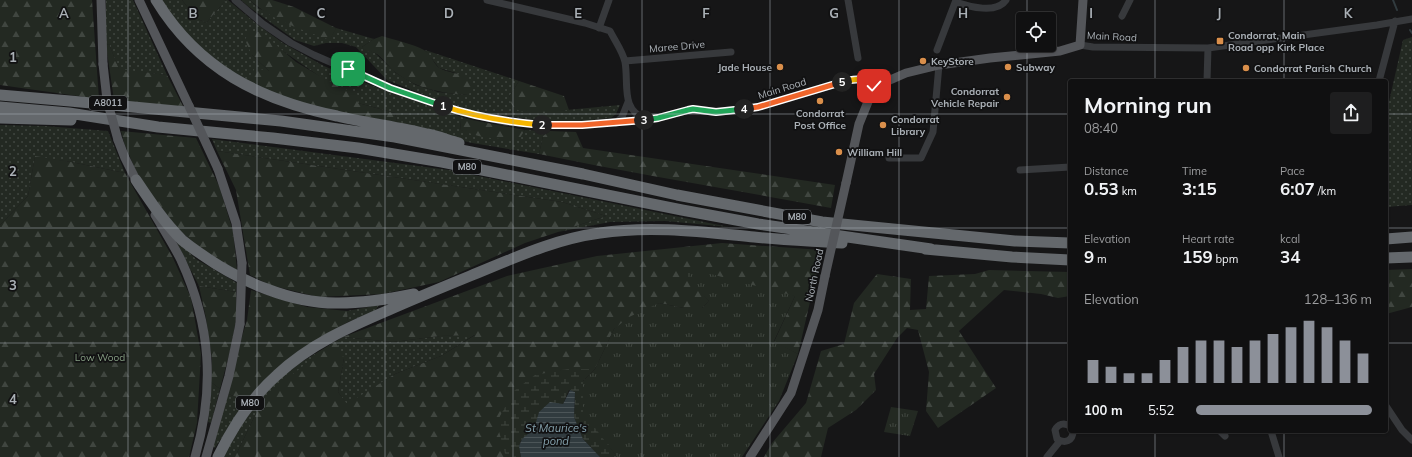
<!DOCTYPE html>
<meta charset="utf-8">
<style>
:root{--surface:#101011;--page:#1e1e1f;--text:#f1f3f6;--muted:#9c9d9f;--line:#303031;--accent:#8c9099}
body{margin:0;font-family:Mulish,sans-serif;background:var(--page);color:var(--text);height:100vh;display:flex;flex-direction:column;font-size:15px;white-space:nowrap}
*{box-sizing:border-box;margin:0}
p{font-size:13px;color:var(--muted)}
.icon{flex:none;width:22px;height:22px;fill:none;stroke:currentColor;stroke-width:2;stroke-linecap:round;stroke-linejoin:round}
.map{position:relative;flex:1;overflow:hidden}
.side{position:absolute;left:1068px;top:79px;width:320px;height:354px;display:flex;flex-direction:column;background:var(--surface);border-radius:4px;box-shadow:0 1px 3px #0004,0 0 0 1px var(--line)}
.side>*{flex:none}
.tools{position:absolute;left:1016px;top:12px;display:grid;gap:8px}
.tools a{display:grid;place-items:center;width:40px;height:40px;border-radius:4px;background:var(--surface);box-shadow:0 1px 3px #0004,0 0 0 1px var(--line);font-size:20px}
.pin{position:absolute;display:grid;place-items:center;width:34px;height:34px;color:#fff;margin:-17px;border-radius:8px;box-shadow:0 2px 6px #0006}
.km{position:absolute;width:20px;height:20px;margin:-10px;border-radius:50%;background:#222;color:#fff;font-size:11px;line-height:20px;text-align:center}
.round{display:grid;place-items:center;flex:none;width:42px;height:42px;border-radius:4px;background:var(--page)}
.head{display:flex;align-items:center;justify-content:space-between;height:68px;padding:0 16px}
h1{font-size:22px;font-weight:700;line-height:30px}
.metrics{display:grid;grid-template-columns:repeat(3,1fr);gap:6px;height:68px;padding:4px 16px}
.metrics div{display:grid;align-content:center}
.metrics b{font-size:17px;font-weight:700}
.metrics small{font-size:11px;font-weight:400}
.metrics p{font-size:11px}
.chart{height:112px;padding:8px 16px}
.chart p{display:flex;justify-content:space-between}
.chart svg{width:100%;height:72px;margin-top:4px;stroke:var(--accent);stroke-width:6}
ul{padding:0 16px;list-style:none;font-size:13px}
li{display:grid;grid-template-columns:64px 48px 1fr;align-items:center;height:30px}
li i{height:10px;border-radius:5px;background:var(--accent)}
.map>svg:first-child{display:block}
.grass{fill:url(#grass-dots)}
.forest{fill:url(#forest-firs)}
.wetland{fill:url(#wetland-marsh)}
.park{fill:url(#park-tufts)}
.water{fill:url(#water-rules)}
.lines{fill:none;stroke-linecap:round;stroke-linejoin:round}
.stream{stroke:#313b3f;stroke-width:2}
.minor{stroke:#37393c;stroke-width:7}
.major{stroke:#54565a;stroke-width:9}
.highway{stroke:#64686c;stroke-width:11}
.major-bridge{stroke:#54565a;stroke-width:9}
.split-1-casing{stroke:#fff;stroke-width:8}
.split-2-casing{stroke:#fff;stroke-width:8}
.split-3-casing{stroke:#fff;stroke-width:8}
.split-4-casing{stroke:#fff;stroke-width:8}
.split-5-casing{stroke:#fff;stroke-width:8}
.split-6-casing{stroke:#fff;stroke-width:8}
.split-1{stroke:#22a559;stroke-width:5}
.split-2{stroke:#f5b400;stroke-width:5}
.split-3{stroke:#f0652b;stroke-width:5}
.split-4{stroke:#22a559;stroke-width:5}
.split-5{stroke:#f0652b;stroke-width:5}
.split-6{stroke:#f5b400;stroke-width:5}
.grid{fill:none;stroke:#aab0b6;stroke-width:1;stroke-opacity:0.55}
.poi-dot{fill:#da8f4b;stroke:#111112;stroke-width:1.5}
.labels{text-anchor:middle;stroke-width:3.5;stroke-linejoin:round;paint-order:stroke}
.shield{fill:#111112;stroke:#7c8085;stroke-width:1}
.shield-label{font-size:9px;font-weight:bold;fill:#aab0b6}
.poi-label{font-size:10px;font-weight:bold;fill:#aab0b6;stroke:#111112;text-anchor:start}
.street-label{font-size:10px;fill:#aab0b6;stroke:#111112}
.park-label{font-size:10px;fill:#869e83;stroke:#111112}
.water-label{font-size:11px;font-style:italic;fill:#85a1ac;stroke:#111112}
.grid-label{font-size:13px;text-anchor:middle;font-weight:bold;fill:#aab0b6;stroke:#111112;stroke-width:3.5;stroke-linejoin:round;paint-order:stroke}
</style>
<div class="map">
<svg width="1412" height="457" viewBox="0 0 1412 457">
<defs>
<pattern id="grass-dots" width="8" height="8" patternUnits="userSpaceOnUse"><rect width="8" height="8" fill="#232922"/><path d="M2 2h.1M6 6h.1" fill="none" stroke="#404640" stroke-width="1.8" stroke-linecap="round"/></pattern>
<pattern id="forest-firs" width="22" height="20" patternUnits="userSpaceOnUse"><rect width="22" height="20" fill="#232922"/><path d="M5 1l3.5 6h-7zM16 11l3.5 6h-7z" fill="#404640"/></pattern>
<pattern id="wetland-marsh" width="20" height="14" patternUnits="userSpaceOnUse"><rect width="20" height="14" fill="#232922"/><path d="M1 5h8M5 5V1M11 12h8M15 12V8" fill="none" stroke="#404640"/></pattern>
<pattern id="park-tufts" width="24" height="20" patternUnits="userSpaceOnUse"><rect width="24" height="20" fill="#232922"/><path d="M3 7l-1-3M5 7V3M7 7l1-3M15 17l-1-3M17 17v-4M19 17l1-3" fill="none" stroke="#404640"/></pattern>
<pattern id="water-rules" width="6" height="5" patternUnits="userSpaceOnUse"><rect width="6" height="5" fill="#313b3f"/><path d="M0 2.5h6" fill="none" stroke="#4c5558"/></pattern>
</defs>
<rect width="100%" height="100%" fill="#161617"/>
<path class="grass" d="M106,0h27l34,75 -48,-5 -10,-26 -3,1z
M160,0h22l14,18 10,5 20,-23h2l30,25 25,18 41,23 49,20 94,33 -7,1 1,10 57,9 7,-9 25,1 -7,5 -4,18 -67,-11 -74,-18 -3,-12 -37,-10 -78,-54 -28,6 18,17 -24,10 -44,-32 -30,-32z
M241,0h9l8,8 72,31 6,-11 38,11 -12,8 13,6 21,20 20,12 22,7 30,3 -12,-22 -17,-5 -14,-18 94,31 -10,16 25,16 86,-8 -4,9 -5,4 -39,4 -38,-2 -57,-8 -35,-10 -55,-22 -31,-33 -14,-4h-16l-12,3 -19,-6 -46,-33z
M1412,37v168l-26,2v-92l17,-75z
M0,125l45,1 63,5 17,42 -54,-11 -36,-5 -7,39 -28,29z
M212,139l237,31 280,57 -64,-6 -55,1 -52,10 48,-16 -44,-14 -345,-51z
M174,237l22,22 41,24 -1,9 -37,-6z
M379,305l-4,6 -27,11 -1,-11z
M476,334l-35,22 -46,18 -48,31 -9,-13 6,-34 -86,51 -23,48h-13l16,-32 28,-34 27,-24 50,-30 50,5 47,-6z
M211,382l9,7 -9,34 -3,-1z
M228,394l18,6 -31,48 -3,-2z"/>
<path class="forest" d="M0,0h92l7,99 -99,-14z
M182,0h44l-20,23 -10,-5z
M250,0h22l22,7 42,21 -6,12c-28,-10 -58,-19 -80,-40z
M249,31l12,1 35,30 27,16 37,18 -2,7 37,10 3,12 -88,-18 -64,-25 9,-14 14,3 -17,-16 -7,-15z
M382,36c12,4 31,8 42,14 6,3 9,12 14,17 10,8 34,4 34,23l-4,5c-27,-2 -51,-6 -73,-23 -6,-4 -13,-16 -20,-19 -6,-3 -6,1 -13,-6l12,-8z
M109,44l10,25 48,6 17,33 -70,-8 -8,-55z
M519,81l45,15 5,14c-14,1 -44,8 -54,-2 -4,-3 -5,-7 -6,-11z
M467,119l58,11 -6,9c-20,1 -40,-1 -58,-9l-1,-10z
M121,131l75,7 23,48 14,45 4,39 -31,-17 -28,-24 -39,-51 -15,-35z
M550,131l26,1 7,16 252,37 -4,23c-97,-18 -195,-34 -292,-54l4,-18z
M217,151l345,51 44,14 -81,27 -86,39 -57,12 -64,3 -48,-12 -20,-10 -14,-85z
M35,156l36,6 54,11 48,85 18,40 10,56 -4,69 -8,34h-189v-232l28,-29z
M722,243l100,7 -24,104 -24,-12 21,-46 -95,-5 9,10 -7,7h-18l-25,-5 -45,26 -19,40h-28l-15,4 -46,79v5h-271l23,-48 26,-28 51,-40 9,17 -6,34 9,12 48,-30 46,-18 34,-21 -35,1 -47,6 -50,-5 164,-61 90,-20z
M1412,269v38l-26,7v-44z
M989,270l81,2v24l-12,2 -17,-4 -37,-4 -45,41 37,57 -58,40 -12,-17 3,-39 -11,-42 -11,-2 -10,10 -23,36 2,16 -20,20 -28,18 -7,29h-57l8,-14 34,-40 15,-52 23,-7 10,-41 23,-29 34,5 -1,31 16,-1 3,-33 46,-2z
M199,286l37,6 1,24 -7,35 -10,38 -9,-7 1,-23 -6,-41z
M251,290l56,17 40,4 1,11 -50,29 -31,27 -21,22 -18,-6 10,-44 9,-30z"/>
<path class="wetland" d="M567,369h28l-12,12 20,56 14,20h-17l-17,-18 -9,-22 1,-25 -6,-2 -6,14 -24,8c-1,5 -2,11 -5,16 -7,14 -18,5 -13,29h-15l-9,-33 3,-8 14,-25 21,-16z"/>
<path class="park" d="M688,268l107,28 -21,45 24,13 -19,47 -37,56h-125l-34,-45v-31l12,-12 19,-40 15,-12 30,-14 25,5h18l7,-7 -21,-20z
M891,407l27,4 -8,25 -26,-4z"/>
<path class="water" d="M570,390l5,2 -1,25 9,22 17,18h-79l-2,-11 3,-7 12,-10 5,-17 11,-10 13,2z"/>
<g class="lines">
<path class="stream" d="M1393,0l4,10
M1410,30l2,3"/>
<path class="minor" d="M235,0l28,24 28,19 23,12 76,33 65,22 50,12 39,3h38l76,-7 30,-8 28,2 28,-3 14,-2 95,-28 13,2 8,6
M487,0l98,23 25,8c5,10 13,21 15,31 4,22 -5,48 21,57
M848,0l10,58
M956,2c13,5 41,12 50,-2
M1122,16l8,-16
M599,28l10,-28
M1080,45l13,2 115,1 169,-23 35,-6
M937,50l19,-50
M625,61l106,-9
M1207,81l1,-33
M1379,81l16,-60
M616,123l6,-6 6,-15
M889,158h32l12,-26 6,-67
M1020,170l50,-3
M1386,406l16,24 10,10
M1070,426c-6,-4 -12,-2 -15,4l2,9c8,5 16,2 16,-8
M1220,431l5,5
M1271,431l8,26
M1047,457l13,-16"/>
<path class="major" d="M101,0l2,64
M139,0l50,106
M118,140l7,18 14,28
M218,169l18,54 6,40
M846,183l13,-59 15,-37 32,-14 33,-8 51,-7 70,-7 20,-6 3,-45
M155,215c9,15 18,29 26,45 30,65 34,128 14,197
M206,457l23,-81 11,-52
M750,457l41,-64 27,-83 7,-34"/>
<path class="highway" d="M156,0c42,69 104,100 181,116 30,7 60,11 90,18 10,2 21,6 32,9
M0,95l70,6 211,20 114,16 188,37 94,21 145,27 193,19 55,2
M0,107l69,6 89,14 115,11 85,10 84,14 240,48 76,14 173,25
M0,118l71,2
M136,180c14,21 28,42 46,60 6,5 13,10 19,14 38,27 91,50 138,49 26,0 50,-4 75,-9
M1386,239l26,-2
M925,249l87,8 58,3
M1386,258l26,-1
M218,457c15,-31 33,-59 59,-82 32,-30 72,-48 112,-65 27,-12 54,-23 81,-34 42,-17 84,-37 130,-43 51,-8 103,-1 154,4 29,3 59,4 88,6"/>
<path class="major-bridge" d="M103,64l4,36 11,40
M189,106l29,63
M825,276l21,-93
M240,324l2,-61"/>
</g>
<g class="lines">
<g class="split-1-casing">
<path id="split-1" d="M348,69l42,19 53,18"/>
</g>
<g class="split-2-casing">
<path id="split-2" d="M443,106c32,11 66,16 99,19"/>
</g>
<g class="split-3-casing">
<path id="split-3" d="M542,125h40l62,-5"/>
</g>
<g class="split-4-casing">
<path id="split-4" d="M644,120l14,-2 30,-8 5,-1 23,3 28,-3"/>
</g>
<g class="split-5-casing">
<path id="split-5" d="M744,109l14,-2 84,-25"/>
</g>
<g class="split-6-casing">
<path id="split-6" d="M842,82c14,-4 20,-4 32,4"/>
</g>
<use href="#split-1" class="split-1"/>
<use href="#split-2" class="split-2"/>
<use href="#split-3" class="split-3"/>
<use href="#split-4" class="split-4"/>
<use href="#split-5" class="split-5"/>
<use href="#split-6" class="split-6"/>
</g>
<path class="grid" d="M128,0v457M257,0v457M385,0v457M513,0v457M642,0v457M770,0v457M899,0v457M1027,0v19M1155,0v81M1284,0v81M1027,45v412M0,114h1070M1386,114h26M0,228h1070M1386,228h26M0,343h1070M1386,343h26M1155,431v26M1284,431v26"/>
<g class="poi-dot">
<rect x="1216" y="37" width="8" height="8" rx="2"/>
<circle cx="923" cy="61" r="4"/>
<circle cx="780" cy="67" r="4"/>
<circle cx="1008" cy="67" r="4"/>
<circle cx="1246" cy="68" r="4"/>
<circle cx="1007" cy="97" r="4"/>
<circle cx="820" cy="101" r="4"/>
<circle cx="883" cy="125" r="4"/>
<circle cx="839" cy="152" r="4"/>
</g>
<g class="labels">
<g class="shield">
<rect x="89" y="96" width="38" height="14" rx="3"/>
<rect x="453" y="160" width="28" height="14" rx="3"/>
<rect x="783" y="210" width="28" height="14" rx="3"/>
<rect x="236" y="396" width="28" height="14" rx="3"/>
</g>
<g class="shield-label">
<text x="108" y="106">A8011</text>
<text x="467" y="170">M80</text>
<text x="797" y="220">M80</text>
<text x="250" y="406">M80</text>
</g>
<g class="poi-label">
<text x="1228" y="39">Condorrat, Main<tspan x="1228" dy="12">Road opp Kirk Place</tspan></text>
<text x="931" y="65">KeyStore</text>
<text x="772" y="71" text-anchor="end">Jade House</text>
<text x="1016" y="71">Subway</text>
<text x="1254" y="72">Condorrat Parish Church</text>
<text x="999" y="95" text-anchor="end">Condorrat<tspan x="999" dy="12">Vehicle Repair</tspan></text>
<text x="820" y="117" text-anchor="middle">Condorrat<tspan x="820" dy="12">Post Office</tspan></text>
<text x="891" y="123">Condorrat<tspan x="891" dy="12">Library</tspan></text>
<text x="847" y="156">William Hill</text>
</g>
<g class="street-label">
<text transform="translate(1112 36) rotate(3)" y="4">Main Road</text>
<text transform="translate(677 46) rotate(-5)" y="4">Maree Drive</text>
<text transform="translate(782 88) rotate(-17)" y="4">Main Road</text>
<text transform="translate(814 275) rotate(-78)" y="4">North Road</text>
</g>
<g class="park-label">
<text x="100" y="361">Low Wood</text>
</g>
<g class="water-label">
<text x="556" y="432">St Maurice's<tspan x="556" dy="13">pond</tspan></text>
</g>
</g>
<g class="grid-label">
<text x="64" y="18">A</text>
<text x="193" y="18">B</text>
<text x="321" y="18">C</text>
<text x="449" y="18">D</text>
<text x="578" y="18">E</text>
<text x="706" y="18">F</text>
<text x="834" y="18">G</text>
<text x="963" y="18">H</text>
<text x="1091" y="18">I</text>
<text x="1219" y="18">J</text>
<text x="1348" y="18">K</text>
<text x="13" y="62">1</text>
<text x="13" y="176">2</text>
<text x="13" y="290">3</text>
<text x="13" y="404">4</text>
</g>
</svg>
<div class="tools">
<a><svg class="icon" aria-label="locate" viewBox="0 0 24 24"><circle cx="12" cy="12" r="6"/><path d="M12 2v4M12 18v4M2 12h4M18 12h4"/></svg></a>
</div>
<div class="pin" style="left:348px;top:69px;background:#1e9e55"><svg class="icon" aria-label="arrive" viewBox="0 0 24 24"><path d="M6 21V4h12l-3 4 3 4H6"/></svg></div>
<div class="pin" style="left:874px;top:86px;background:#d93025"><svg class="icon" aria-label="check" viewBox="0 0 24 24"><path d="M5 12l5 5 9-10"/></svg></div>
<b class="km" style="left:443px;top:106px">1</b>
<b class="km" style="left:542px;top:125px">2</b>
<b class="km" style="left:644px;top:120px">3</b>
<b class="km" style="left:744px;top:109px">4</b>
<b class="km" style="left:842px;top:82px">5</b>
<section class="side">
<div class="head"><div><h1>Morning run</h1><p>08:40</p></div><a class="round"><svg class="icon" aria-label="share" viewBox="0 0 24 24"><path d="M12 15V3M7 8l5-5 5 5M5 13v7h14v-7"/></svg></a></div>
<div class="metrics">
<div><p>Distance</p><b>0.53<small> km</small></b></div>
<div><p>Time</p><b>3:15</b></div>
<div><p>Pace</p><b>6:07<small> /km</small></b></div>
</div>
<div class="metrics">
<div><p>Elevation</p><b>9<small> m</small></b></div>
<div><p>Heart rate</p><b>159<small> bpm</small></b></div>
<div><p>kcal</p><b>34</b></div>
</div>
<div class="chart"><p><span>Elevation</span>128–136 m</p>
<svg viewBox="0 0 160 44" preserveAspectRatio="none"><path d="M5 44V30M15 44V34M25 44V38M35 44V38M45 44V30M55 44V22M65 44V18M75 44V18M85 44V22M95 44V18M105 44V14M115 44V10M125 44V6M135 44V10M145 44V18M155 44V26"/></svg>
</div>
<ul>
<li><b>100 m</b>5:52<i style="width:100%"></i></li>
</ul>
</section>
</div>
